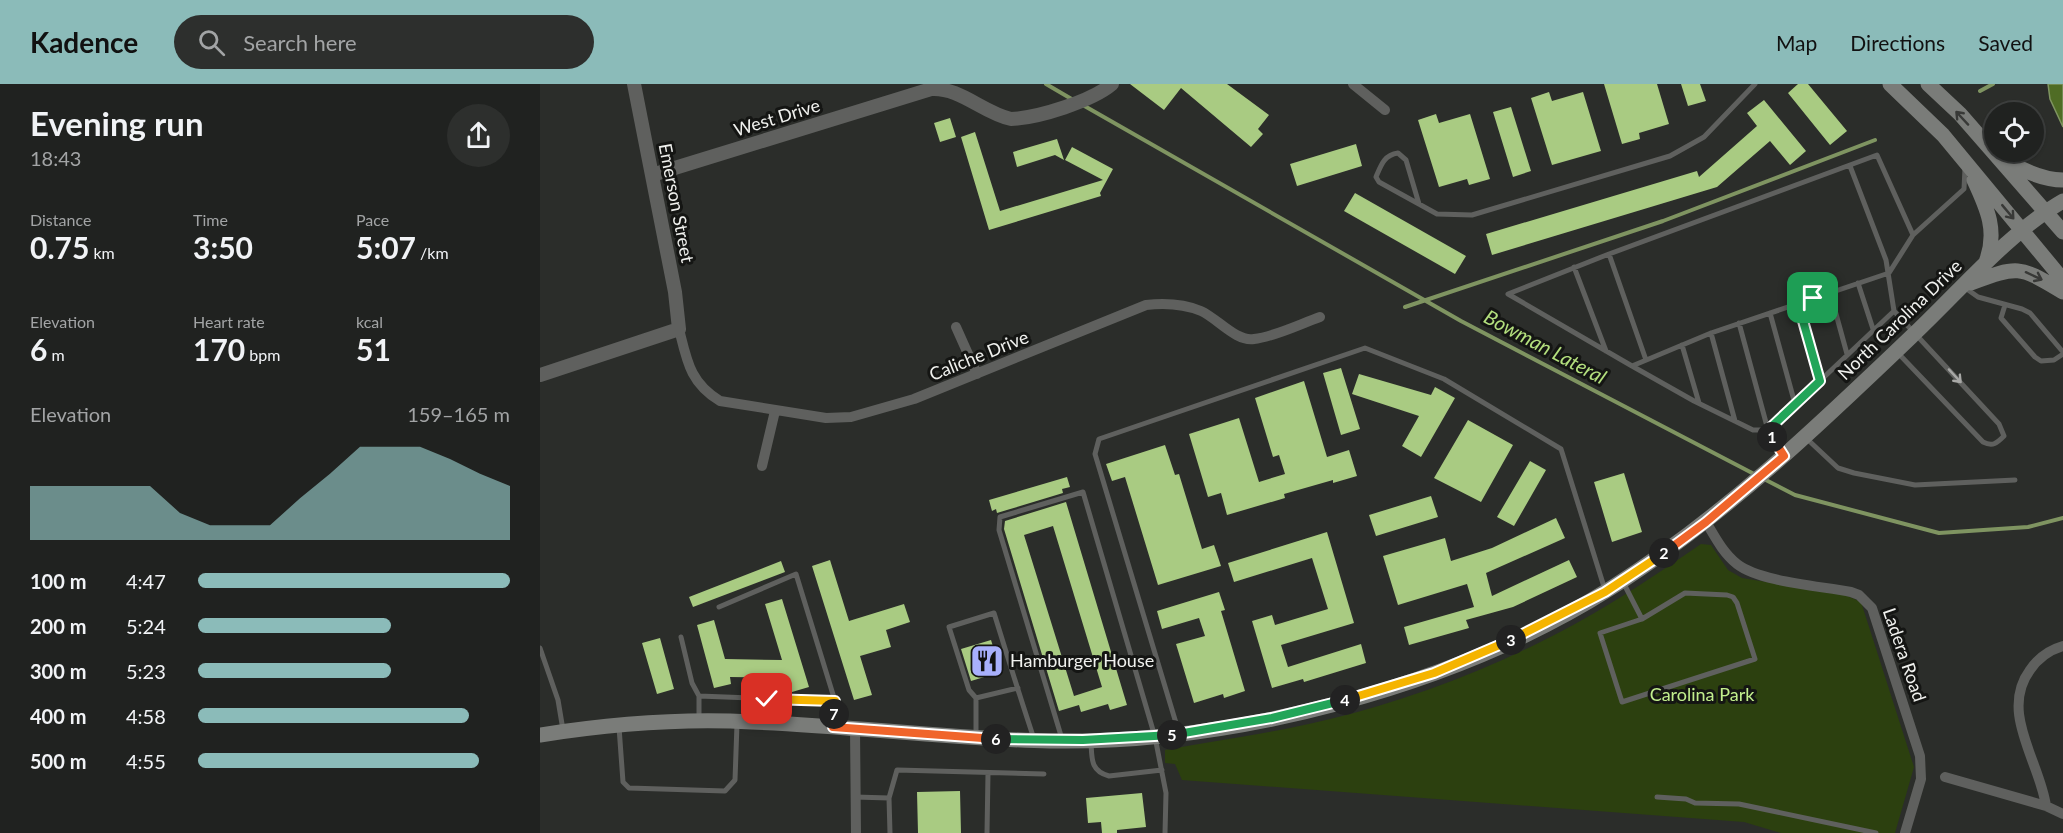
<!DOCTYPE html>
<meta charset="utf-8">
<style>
:root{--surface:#202220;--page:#2d2f2d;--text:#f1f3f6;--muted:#a2a4a5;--line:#3d3f3e;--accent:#8bbbb9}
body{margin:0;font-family:Lato,sans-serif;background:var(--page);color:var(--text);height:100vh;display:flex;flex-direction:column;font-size:22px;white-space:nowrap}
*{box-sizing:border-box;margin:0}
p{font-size:20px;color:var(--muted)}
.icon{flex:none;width:33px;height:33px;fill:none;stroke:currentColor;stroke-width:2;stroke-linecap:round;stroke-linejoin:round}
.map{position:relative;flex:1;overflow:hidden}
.sheet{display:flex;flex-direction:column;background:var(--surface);width:540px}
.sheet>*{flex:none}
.buttons{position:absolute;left:1444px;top:18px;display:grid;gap:12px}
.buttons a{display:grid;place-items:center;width:60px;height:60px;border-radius:50%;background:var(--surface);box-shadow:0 2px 4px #0004,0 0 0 2px var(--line);font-size:30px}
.pin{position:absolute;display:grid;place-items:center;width:51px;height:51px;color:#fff;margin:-26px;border-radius:12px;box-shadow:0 3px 9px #0006}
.km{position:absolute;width:30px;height:30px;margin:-15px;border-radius:50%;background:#222;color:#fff;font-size:16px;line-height:30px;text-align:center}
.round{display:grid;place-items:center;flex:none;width:63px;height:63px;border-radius:32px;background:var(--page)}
.headline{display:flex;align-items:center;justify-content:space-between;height:102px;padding:0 30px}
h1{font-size:33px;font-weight:700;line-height:45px}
.stats{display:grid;grid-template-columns:repeat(3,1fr);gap:9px;height:102px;padding:6px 30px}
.stats div{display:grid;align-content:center}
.stats b{font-size:30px;font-weight:700}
.stats small{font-size:16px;font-weight:400}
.stats p{font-size:16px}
.chart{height:168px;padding:12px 30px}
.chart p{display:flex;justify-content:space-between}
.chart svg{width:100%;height:108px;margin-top:6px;fill:var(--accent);opacity:.7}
ul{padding:0 30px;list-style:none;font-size:20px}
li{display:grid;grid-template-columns:96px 72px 1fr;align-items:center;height:45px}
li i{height:15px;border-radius:8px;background:var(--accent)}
header{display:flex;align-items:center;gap:36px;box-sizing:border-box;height:84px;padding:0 30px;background:var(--accent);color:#111}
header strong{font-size:28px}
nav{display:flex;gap:33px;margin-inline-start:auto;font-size:21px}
.search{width:420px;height:54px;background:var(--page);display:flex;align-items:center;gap:15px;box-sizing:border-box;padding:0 21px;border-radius:33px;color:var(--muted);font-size:22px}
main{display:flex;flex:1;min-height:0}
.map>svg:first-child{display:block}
.green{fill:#2c400f}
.water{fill:#4f6c25;stroke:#7f9461;stroke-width:1.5}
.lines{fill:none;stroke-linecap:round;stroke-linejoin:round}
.stream{stroke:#7f9461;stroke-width:4}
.building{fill:#a9cb82;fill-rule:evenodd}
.service{stroke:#5f605e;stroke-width:5}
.minor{stroke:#5f605e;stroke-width:10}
.tertiary{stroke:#5f605e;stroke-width:14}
.secondary{stroke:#7a7c79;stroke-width:15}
.oneway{stroke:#383937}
.oneway2{stroke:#a8a8a6}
.split-1-casing{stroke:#fff;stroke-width:12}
.split-2-casing{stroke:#fff;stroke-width:12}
.split-3-casing{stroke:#fff;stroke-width:12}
.split-4-casing{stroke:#fff;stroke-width:12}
.split-5-casing{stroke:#fff;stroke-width:12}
.split-6-casing{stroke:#fff;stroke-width:12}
.split-7-casing{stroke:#fff;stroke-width:12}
.split-8-casing{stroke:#fff;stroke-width:12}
.split-1{stroke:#22a559;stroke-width:8}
.split-2{stroke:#f0652b;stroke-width:8}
.split-3{stroke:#f5b400;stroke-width:8}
.split-4{stroke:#f5b400;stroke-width:8}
.split-5{stroke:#22a559;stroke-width:8}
.split-6{stroke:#22a559;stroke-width:8}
.split-7{stroke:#f0652b;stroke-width:8}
.split-8{stroke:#f5b400;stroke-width:8}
.labels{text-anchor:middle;stroke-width:6;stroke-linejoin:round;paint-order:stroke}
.street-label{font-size:18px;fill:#f0f1ee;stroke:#141513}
.poi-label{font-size:18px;fill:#f0f1ee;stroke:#141513;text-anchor:start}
.park-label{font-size:18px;fill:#c2ef8d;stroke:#141513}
.water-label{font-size:20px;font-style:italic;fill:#b4e07e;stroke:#141513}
</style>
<header>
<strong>Kadence</strong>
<div class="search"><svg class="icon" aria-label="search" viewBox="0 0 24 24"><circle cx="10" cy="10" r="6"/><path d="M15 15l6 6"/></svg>Search here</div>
<nav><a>Map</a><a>Directions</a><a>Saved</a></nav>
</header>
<main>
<section class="sheet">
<div class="headline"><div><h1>Evening run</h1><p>18:43</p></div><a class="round"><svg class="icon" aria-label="share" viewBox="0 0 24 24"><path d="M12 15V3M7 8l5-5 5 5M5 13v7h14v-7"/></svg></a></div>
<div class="stats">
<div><p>Distance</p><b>0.75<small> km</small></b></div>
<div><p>Time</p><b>3:50</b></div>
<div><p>Pace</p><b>5:07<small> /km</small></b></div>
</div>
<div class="stats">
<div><p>Elevation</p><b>6<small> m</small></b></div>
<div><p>Heart rate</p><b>170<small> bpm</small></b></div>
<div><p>kcal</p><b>51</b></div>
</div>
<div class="chart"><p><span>Elevation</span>159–165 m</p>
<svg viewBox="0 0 160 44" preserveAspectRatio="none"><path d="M0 44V22L10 22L20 22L30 22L40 22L50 33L60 38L70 38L80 38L90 27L100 17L110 6L120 6L130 6L140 11L150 17L160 22V44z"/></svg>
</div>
<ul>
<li><b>100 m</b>4:47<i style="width:100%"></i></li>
<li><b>200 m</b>5:24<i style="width:62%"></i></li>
<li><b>300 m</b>5:23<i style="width:62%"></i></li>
<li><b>400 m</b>4:58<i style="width:87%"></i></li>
<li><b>500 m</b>4:55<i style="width:90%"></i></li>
</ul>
</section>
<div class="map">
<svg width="1523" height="749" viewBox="0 0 1523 749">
<rect width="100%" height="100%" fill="#2b2d2a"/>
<path class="green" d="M1161,460l10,1 17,25 14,8 103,17 16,7 53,165 -19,66h-114l-37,-11 -562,-42 -7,-16 -10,-1v-13c53,-10 108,-17 161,-30 85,-20 172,-54 249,-96 44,-24 85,-52 126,-80z"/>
<path class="water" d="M1508,0h15v43l-13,-28z"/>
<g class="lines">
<path class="stream" d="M506,0l29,17
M1440,7l13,-7
M541,20l380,217 295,154
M865,223l258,-86 212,-81
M1222,394l33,17 144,38 89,-6 35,-9"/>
</g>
<path class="building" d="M590,0h97l42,31 -11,14 5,5 -12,13 -70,-59 -17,22z
M1064,0h53l12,40 -30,9 1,6 -18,5z
M1141,0h19l6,17 -18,5z
M1258,0h10l39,47 -17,14 -42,-52z
M1009,8l3,9 31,-9 18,59 -49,14 -21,-67z
M1224,16l42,51 -16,14 -20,-24 -53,46 -225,68 -6,-21 211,-63 2,6 58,-51 -10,-13z
M971,23l20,64 -18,6 -20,-65z
M896,30l3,9 31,-9 20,65 -21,6 -2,-6 -28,8 -21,-67z
M410,34l6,19 -16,5 -6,-19z
M435,48l25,79 103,-31 -38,-20 7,-13 41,22 -13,24 1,3 -112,34 -28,-93z
M517,55l7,21 -9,-5 -38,12 -4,-15z
M816,60l6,22 -65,20 -7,-22z
M815,109l111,63 -11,18 -111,-63z
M801,284l19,61 -19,6 -18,-62z
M819,290l72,21 4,-8 20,11 -34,59 -19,-11 17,-30 -67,-22z
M764,297l23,76 22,-7 8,26 -24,7v-3l-49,14 1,4 -58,17 -6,-22 -13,4 -19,-63 50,-16 20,64 26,-8 -6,-19 -6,2 -18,-59z
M928,336l45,25 -32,57 -47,-24z
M625,361l10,30 4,-1 23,75 12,-4 7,21 -63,19 -33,-108 -13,4 -6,-17z
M990,377l16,9 -32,56 -17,-9z
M1084,389l18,59 -30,10 -18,-60z
M527,393l3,10 -8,2 1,4 -66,20 -1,-4 -4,2 -3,-11z
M891,412l7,21 -62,19 -7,-21z
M526,418l61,203 -17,5 -2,-6 -27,8 -2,-7 -20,6 -55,-182 1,-8zM513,442l49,161 -28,9 -50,-161z
M1016,434l9,20 -79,35 6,23 77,-36 8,17 -64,30 -47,13 3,8 -60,17 -5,-18 70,-20 -7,-23 -69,21 -15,-49 62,-18 6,23 41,-13z
M787,448l27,91 -73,22 7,22 73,-23 5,19 -62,19 -1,-3 -31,9 -20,-67 20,-6 3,10 53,-16 -16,-51 -78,24 -6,-19z
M290,476l19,61 55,-17 6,18 -24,8 5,17 -31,9 12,39 -18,5 -42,-134z
M241,477l4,11 -92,35 -4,-10z
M679,508l6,18 -4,1 24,80 -21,7 -1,-4 -29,9 -18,-59 29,-8 -6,-18 -37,11 -5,-18z
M242,515l27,88 -17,5 -5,-14 -57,-1 1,7 -17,4 -17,-63 17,-5 11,39 57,1 -17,-56z
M120,554l14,51 -17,5 -15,-51z
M451,556l10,32 -30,9 -10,-32z
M420,707l1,42h-43l-1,-41z
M602,709l4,34 -29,3v3h-15l-1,-11 -13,1 -2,-25z"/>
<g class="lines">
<path class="service" d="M1310,82l36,94 8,51 105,113 5,12c-7,7 -11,11 -21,6l-86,-90
M879,120l-13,-44 -8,-7c-14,2 -17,12 -22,24l3,5 58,32 35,1 198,-59 34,-19 51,-53
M1069,170l268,-99 36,80 51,-46 1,-21
M1034,183l32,84
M1318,199l15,46
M1424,203l14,10 44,12 8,4 33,39
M1290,208l17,62
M1258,219l22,78
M1465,221l-4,13 34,39 6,4 13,-1 9,-6
M1354,227l-126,119h-15l-59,-29 -62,-35 79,-33 178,-60 24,-38
M1230,229l25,91
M1199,239l29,107 15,25
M1171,249l24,88
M1142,261l17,58
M1092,282l-124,-72 101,-40 37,106
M1266,354l32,30 16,5 61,12 100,-5
M1083,498l19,37 -42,14 22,69 133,-43 -18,-56 -4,-6 -6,-2 -42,-2 -43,26
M179,523l77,-33 39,127 -2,25
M141,553l11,46 7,13
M0,564l18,52 5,30
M478,604l-42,10 -7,-8 -20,-63 45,-14c13,42 26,84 40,126
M159,636v-24l136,5
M79,643l4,55 6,6 96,3 10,-11 2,-56
M639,649l-84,-279 4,-15 266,-91 79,31 117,70 44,141
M436,651v-37
M522,655l-63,-209 1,-13 83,-25 72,245 11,56 -1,40
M551,658c1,16 -1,29 18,34l53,-6
M315,713l34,1 1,35
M1117,713l29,2 9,4 44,1 137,29
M349,714l8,-28 147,4
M447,749l1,-60"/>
<path class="minor" d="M813,0l32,26
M416,243l21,47
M139,245c8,32 11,54 41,72l106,17 25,-1 63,-18 232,-94c18,-2 38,-1 55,6 16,7 35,31 53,28 20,-2 46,-15 66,-22
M222,382l13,-55
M1166,438c9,15 17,31 31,42 23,18 84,22 114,28l8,3 13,13 48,148 1,23 -16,54
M315,645l1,104
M1405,693l101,29 17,8
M1506,722c-6,-44 -47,-94 -16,-136 8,-12 19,-20 33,-24"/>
<path class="tertiary" d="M112,91l279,-86c29,-2 52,24 80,30 27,-1 81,-18 101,-35
M0,291l139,-46 -4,-37 -41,-208"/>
<path class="secondary" d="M1350,0l53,51 120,145
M1388,0l32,30 103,118
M1467,77c17,10 36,19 56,19
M1434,96c13,28 24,51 12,82
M1431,199c49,-18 48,-17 92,9
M0,651c70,-11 141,-17 212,-13 100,4 199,17 298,19 184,3 404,-54 561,-153 111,-70 205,-160 300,-251 46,-43 98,-105 152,-136"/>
</g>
<defs><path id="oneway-shaft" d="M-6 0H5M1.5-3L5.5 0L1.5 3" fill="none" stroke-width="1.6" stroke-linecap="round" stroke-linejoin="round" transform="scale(1.5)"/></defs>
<g class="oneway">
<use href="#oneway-shaft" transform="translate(1422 34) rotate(-133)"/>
<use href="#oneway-shaft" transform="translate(1468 128) rotate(50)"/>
<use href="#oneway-shaft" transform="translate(1494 192) rotate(25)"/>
</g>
<use class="oneway2" href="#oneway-shaft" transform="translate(1415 292) rotate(47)"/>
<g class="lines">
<g class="split-1-casing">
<path id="split-1" d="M1232,353l-4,-7 52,-49 -22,-78 15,-5"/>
</g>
<g class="split-2-casing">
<path id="split-2" d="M1124,469l42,-31 78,-66 -12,-19"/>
</g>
<g class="split-3-casing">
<path id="split-3" d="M971,556l94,-48 59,-39"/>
</g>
<g class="split-4-casing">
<path id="split-4" d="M805,616l89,-27 77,-33"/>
</g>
<g class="split-5-casing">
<path id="split-5" d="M632,651l100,-17 73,-18"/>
</g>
<g class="split-6-casing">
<path id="split-6" d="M456,655l87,1 89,-5"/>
</g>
<g class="split-7-casing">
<path id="split-7" d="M294,630l-1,13 163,12"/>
</g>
<g class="split-8-casing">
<path id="split-8" d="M227,615l68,2 -1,13"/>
</g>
<use href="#split-1" class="split-1"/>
<use href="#split-2" class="split-2"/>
<use href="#split-3" class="split-3"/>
<use href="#split-4" class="split-4"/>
<use href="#split-5" class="split-5"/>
<use href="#split-6" class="split-6"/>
<use href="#split-7" class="split-7"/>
<use href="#split-8" class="split-8"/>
</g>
<defs>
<g id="restaurant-square" transform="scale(1.725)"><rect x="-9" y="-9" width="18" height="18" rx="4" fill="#a8b0fc" stroke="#141513"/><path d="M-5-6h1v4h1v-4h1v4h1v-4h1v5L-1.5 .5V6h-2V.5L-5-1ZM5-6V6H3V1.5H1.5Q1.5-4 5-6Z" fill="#111"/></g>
</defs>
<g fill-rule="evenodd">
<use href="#restaurant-square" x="447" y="577"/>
</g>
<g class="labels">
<g class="street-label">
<text transform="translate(237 34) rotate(-17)" y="6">West Drive</text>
<text transform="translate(136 119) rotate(79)" y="6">Emerson Street</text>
<text transform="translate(1360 236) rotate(-44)" y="6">North Carolina Drive</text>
<text transform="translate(439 272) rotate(-22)" y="6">Caliche Drive</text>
<text transform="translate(1364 571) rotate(71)" y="6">Ladera Road</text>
</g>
<g class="poi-label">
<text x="470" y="583">Hamburger House</text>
</g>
<g class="park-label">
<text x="1162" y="617">Carolina Park</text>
</g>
<g class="water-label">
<text transform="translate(1005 263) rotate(28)" y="7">Bowman Lateral</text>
</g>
</g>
</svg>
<div class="buttons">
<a><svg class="icon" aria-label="locate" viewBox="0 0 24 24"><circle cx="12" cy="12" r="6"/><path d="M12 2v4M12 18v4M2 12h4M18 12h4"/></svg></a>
</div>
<div class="pin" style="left:1273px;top:214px;background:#1e9e55"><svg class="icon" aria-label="arrive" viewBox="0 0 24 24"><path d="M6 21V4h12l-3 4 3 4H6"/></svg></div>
<div class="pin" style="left:227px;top:615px;background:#d93025"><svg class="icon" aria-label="check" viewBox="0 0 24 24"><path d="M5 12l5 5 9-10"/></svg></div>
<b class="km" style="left:1232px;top:353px">1</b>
<b class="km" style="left:1124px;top:469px">2</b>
<b class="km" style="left:971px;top:556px">3</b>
<b class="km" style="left:805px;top:616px">4</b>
<b class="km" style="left:632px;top:651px">5</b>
<b class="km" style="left:456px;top:655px">6</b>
<b class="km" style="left:294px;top:630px">7</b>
</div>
</main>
